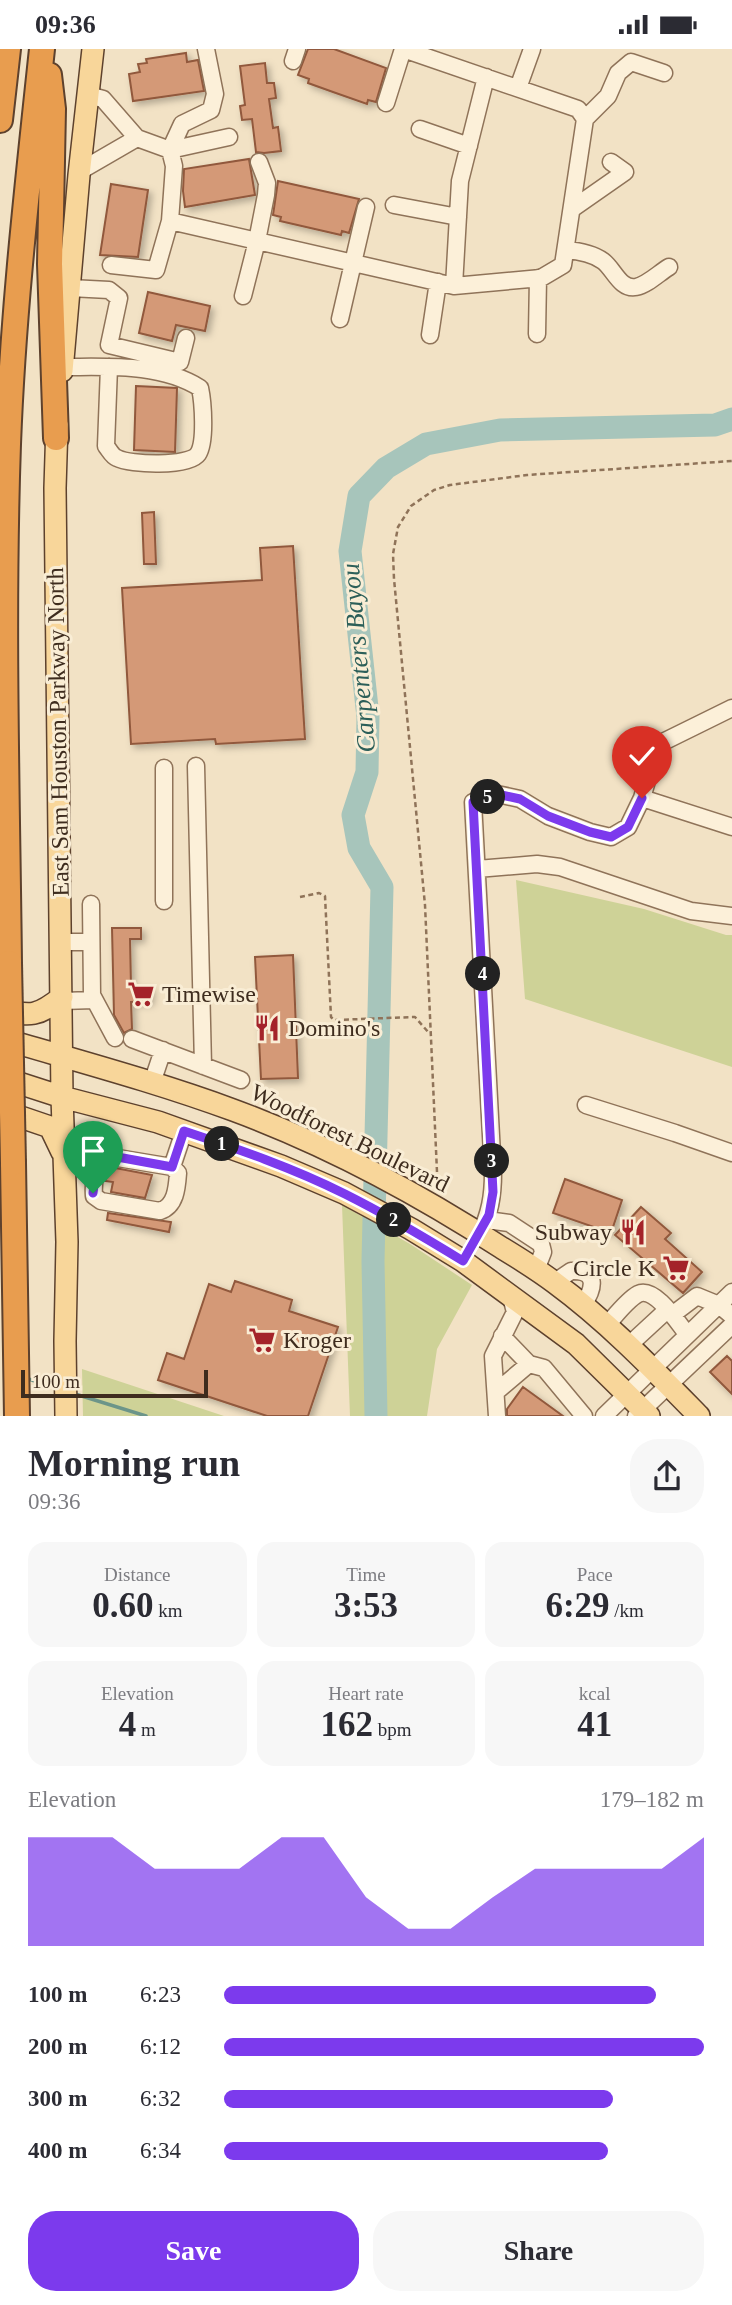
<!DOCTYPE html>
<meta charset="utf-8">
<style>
:root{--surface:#fff;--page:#f7f7f7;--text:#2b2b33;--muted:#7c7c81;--accent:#7c3aed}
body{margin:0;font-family:Georgia,serif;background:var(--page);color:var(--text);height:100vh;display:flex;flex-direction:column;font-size:26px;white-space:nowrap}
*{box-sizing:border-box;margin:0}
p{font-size:23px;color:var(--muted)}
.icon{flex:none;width:38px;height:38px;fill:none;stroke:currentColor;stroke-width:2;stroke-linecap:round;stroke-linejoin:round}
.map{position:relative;height:1367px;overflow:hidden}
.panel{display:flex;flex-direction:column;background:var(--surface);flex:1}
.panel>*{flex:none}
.scale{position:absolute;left:21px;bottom:18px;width:187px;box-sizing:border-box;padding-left:7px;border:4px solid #3e2c1e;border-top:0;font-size:19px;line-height:24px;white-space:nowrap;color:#3e2c1e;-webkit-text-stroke:5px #f9edd5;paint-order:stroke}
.pin{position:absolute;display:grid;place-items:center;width:60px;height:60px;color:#fff;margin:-72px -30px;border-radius:50% 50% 50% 0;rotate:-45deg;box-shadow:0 0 7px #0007}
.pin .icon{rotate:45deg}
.km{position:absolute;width:35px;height:35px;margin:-18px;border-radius:50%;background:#222;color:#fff;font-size:19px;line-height:35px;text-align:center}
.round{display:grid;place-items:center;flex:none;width:74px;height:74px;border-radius:28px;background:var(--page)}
.overview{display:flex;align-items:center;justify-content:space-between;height:119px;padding:0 28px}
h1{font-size:38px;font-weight:700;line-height:52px}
.figures{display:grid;grid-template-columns:repeat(3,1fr);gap:10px;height:119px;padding:7px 28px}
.figures div{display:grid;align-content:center;border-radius:18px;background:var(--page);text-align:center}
.figures b{font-size:35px;font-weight:700}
.figures small{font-size:19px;font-weight:400}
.figures p{font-size:19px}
.chart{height:196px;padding:14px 28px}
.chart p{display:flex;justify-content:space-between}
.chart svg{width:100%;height:126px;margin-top:7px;fill:var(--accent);opacity:.7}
.action{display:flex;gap:14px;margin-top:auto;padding:14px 28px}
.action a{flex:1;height:80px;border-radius:28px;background:var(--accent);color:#fff;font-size:28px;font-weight:700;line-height:80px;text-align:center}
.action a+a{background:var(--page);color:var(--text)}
ul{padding:0 28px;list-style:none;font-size:23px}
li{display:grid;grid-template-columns:112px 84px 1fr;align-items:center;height:52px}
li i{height:18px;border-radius:9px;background:var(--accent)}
.status{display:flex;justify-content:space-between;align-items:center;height:49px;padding:0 35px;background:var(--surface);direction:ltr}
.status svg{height:19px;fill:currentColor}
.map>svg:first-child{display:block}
.green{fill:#ced297}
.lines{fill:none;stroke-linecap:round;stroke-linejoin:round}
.stream{stroke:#6c9589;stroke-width:3.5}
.river{stroke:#a7c5bb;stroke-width:23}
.building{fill:#d49977;stroke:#91593c;stroke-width:2;filter:url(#shadow)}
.minor-casing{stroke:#8f7359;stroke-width:19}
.major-casing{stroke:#5d412d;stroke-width:24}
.highway-casing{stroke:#5d412d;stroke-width:28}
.path{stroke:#8f7359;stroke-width:2.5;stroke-dasharray:5 3.5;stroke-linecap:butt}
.minor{stroke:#fcf0d9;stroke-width:16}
.major{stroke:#f8d69a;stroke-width:21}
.highway{stroke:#e89d4f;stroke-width:24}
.highway-bridge-casing{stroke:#5d412d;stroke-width:28;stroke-linecap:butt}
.highway-bridge{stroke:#e89d4f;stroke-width:24}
.route-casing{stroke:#fff;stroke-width:14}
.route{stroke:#7c3aed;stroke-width:9}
.labels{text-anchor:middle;stroke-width:6;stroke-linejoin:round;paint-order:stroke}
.street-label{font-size:24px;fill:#3e2c1e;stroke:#f9edd5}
.poi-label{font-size:24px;fill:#3e2c1e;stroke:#f9edd5;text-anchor:start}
.water-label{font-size:26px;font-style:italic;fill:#2c5f59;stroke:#f9edd5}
</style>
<div class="status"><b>09:36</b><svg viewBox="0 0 49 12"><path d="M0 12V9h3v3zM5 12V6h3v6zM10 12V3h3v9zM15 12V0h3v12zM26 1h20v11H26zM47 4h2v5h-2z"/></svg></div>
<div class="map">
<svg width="732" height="1367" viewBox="0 0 732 1367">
<defs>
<filter id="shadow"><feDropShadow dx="3.5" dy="3.5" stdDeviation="3.5" flood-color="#0004"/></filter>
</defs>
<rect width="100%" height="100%" fill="#f2e2c5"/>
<path class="green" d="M516,831l128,29 82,26h6v132l-207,-68z
M342,1156l68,39 62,41 -35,64 -10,67h-77z
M82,1320l142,47h-141z"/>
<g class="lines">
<path class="stream" d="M25,1329l33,10
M72,1344l74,23"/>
<path class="river" d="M376,1367l-3,-155 9,-374 -23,-39 -6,-33 14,-43 1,-55 -18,-166 9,-55 27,-28 40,-24 74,-14 215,-5 17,-6"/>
</g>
<path class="building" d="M308,0h26l52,19 -10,34 -8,-2 -1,4 -34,-12 -25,-9 1,-4 -11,-4z
M186,4l1,9 11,-2 6,31 -71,10 -4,-27 11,-2 -2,-8 9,-1 -1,-4z
M265,14l2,20h7l2,15 -7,1 4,29 5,-1 3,24 -17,2 -8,-1 -4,-33 -10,1 -2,-14 5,-1 -5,-39z
M249,110l6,36 -70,12 -2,-16 1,-22z
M278,132l81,18 -10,34 -7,-2 -1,4 -61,-14 1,-4 -8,-2z
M111,135l37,6 -10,67 -38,-2z
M148,243l62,14 -5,25 -29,-6 -4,16 -33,-8z
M136,337l41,2 -2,64 -41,-2z
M154,463l2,52h-12l-2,-51z
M293,497l12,193 -89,5 -1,-5 -84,5 -9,-156 140,-8 -2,-32z
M112,879h29v11h-11l1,47h19v15l-19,1 1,27 -8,4 -10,-18z
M293,906l5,123 -37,1 -6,-122z
M110,1118l42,8 -7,23 -34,-6 2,-10 -8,-1z
M565,1130l57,21 -11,33 -58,-20z
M641,1158l30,26 -6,6 37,33 -19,21 -68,-58z
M108,1164l63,9 -2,10 -62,-12z
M235,1232l57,19 -3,11 49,16 -30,89h-41l-109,-36 9,-27 17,6 25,-75 22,8z
M727,1307l5,5v33l-22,-22z
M523,1338l40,29h-56v-7z"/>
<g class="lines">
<g class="minor-casing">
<path id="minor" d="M206,0l9,45 -4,16 -29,14 -12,26 4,16 -4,55 284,65 87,-8 22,-13 22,-146 -7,-10 -175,-60
M293,12l4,-12
M518,39l14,-39
M88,46l15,4 34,39 33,12 59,-13
M386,54l17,-54
M585,70l23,-23 10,-23 13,-11 33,11
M420,80l49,17
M80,122l57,-33
M394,156l64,12
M572,160l53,-37 -14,-10
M566,201c13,1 26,3 37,11 11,8 17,29 33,26 11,-2 23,-14 33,-20
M111,216l45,5 14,-49
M454,237l6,-105 26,-104
M70,239l39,2 10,8 -10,47 71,17 6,-24
M243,247l14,-55 9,-46 1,-12 -8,-21
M340,270l26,-112
M537,285l1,-56
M430,286l8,-53
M63,318c45,0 97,-4 137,21 3,14 6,54 -2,66 -9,13 -68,11 -81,4 -5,-2 -7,-7 -11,-12l3,-79
M196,717l7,300
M642,749l90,29
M477,820l60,-5 23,3 131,44 41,5
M164,852v-133
M91,855l1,91 23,43
M61,893h30
M62,952l32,-1
M132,990l109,41
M152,1034l11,-33
M586,1056l89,28 57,20
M172,1118l-66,-11c-11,8 -13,26 -12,40l7,5 59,10c16,-5 17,-24 18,-38l-6,-6 12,-36
M487,1171l22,3 32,21 2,8 -7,18
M480,1185c10,-21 13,-38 13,-61l-20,-371 24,-8 23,5 28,17 42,16 21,5 17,-10 14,-29 14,-48 9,-9 67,-33
M555,1233l16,-11c28,-1 23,18 12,34
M672,1266l25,-19 22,9 13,11
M606,1277c9,-10 21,-26 32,-32 17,-8 40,29 49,40
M502,1287l27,28 15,4 40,48
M628,1297l39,-36
M496,1343l33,-28
M497,1367l-4,-60 22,-44 -4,-15
M604,1367l128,-124
M636,1367l96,-91"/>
</g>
<g class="major-casing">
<path id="major" d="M62,322l17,-196 14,-126
M57,375l-2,64 7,609 5,145 -2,99 1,75
M0,961c32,6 37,7 62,-13
M0,989c78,23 157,44 233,72 95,35 184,83 269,138 18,11 36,22 53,35 53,39 99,87 144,133
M0,1028l62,20 96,25 123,44 63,27 67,36 52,32 113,83 73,72
M0,1061l50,17 12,25"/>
</g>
<g class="highway-casing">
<path id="highway" d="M49,26l4,34 -3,155 6,174
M0,71l8,-71
M9,914c-2,-173 -7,-346 -1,-519 5,-132 20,-263 34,-395
M13,1114l4,253"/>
</g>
<path class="path" d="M300,848l19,-4 6,3 6,121 3,3 81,-3 14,16
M437,1123l-12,-267 -31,-326 -1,-25 5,-27 13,-21 23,-16 16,-5 77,-10 205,-14"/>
<use href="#minor" class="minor"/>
<use href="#major" class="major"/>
<use href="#highway" class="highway"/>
<g class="highway-bridge-casing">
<path id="highway-bridge" d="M9,914l4,200"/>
</g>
<use href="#highway-bridge" class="highway-bridge"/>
</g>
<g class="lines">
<g class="route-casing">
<path id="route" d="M93,1144c2,-15 2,-34 19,-37l60,11 12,-36c54,18 109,37 161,63 40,20 79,43 118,67l26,-46 4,-23 -20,-390 24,-8 23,5 28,17 42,16 21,5 17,-10 14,-29"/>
</g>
<use href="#route" class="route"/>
</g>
<defs>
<g id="supermarket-bare" transform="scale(2.1)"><path d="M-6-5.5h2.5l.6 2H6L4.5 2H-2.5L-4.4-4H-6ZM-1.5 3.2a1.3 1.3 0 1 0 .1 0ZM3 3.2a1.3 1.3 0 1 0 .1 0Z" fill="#a4232a" stroke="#f9edd5" stroke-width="2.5" paint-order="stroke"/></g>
<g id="restaurant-bare" transform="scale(2.1)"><path d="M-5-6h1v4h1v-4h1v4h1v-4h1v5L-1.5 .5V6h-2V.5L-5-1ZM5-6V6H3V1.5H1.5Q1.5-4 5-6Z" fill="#a4232a" stroke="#f9edd5" stroke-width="2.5" paint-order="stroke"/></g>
</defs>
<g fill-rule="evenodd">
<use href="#supermarket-bare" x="141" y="945"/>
<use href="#restaurant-bare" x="267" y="979"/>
<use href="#restaurant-bare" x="633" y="1183"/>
<use href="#supermarket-bare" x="676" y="1219"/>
<use href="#supermarket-bare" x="262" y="1291"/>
</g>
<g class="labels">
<g class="street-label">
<text transform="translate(58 683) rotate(-91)" y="8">East Sam Houston Parkway North</text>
<text transform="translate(350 1089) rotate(26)" y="8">Woodforest Boulevard</text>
</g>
<g class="poi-label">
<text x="162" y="953">Timewise</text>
<text x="288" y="987">Domino's</text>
<text x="612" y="1191" text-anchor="end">Subway</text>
<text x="655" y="1227" text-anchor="end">Circle K</text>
<text x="283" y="1299">Kroger</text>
</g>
<g class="water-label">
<text transform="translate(358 609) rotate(-95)" y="9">Carpenters Bayou</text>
</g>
</g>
</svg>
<div class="scale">100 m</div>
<div class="pin" style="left:93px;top:1144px;background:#1e9e55"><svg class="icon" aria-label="arrive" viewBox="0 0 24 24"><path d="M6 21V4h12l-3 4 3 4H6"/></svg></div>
<div class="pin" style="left:642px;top:749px;background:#d93025"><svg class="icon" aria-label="check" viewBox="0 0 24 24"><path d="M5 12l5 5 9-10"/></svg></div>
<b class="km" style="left:222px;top:1095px">1</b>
<b class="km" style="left:394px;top:1171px">2</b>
<b class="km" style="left:492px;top:1112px">3</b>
<b class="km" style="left:483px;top:925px">4</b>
<b class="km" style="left:488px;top:748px">5</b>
</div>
<section class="panel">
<div class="overview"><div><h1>Morning run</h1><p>09:36</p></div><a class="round"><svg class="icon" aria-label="share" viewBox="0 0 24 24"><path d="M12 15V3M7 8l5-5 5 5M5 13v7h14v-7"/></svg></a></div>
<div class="figures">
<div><p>Distance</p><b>0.60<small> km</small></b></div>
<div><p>Time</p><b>3:53</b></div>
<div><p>Pace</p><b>6:29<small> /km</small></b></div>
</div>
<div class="figures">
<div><p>Elevation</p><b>4<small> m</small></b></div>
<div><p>Heart rate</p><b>162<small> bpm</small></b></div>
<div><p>kcal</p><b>41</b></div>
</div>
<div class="chart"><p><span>Elevation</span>179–182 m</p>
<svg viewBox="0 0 160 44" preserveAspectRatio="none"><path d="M0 44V6L10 6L20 6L30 17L40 17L50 17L60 6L70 6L80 27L90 38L100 38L110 27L120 17L130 17L140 17L150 17L160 6V44z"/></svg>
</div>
<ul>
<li><b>100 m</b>6:23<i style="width:90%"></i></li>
<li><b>200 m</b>6:12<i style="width:100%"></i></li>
<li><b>300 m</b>6:32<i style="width:81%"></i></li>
<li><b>400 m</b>6:34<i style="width:80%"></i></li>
</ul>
<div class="action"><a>Save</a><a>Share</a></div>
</section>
